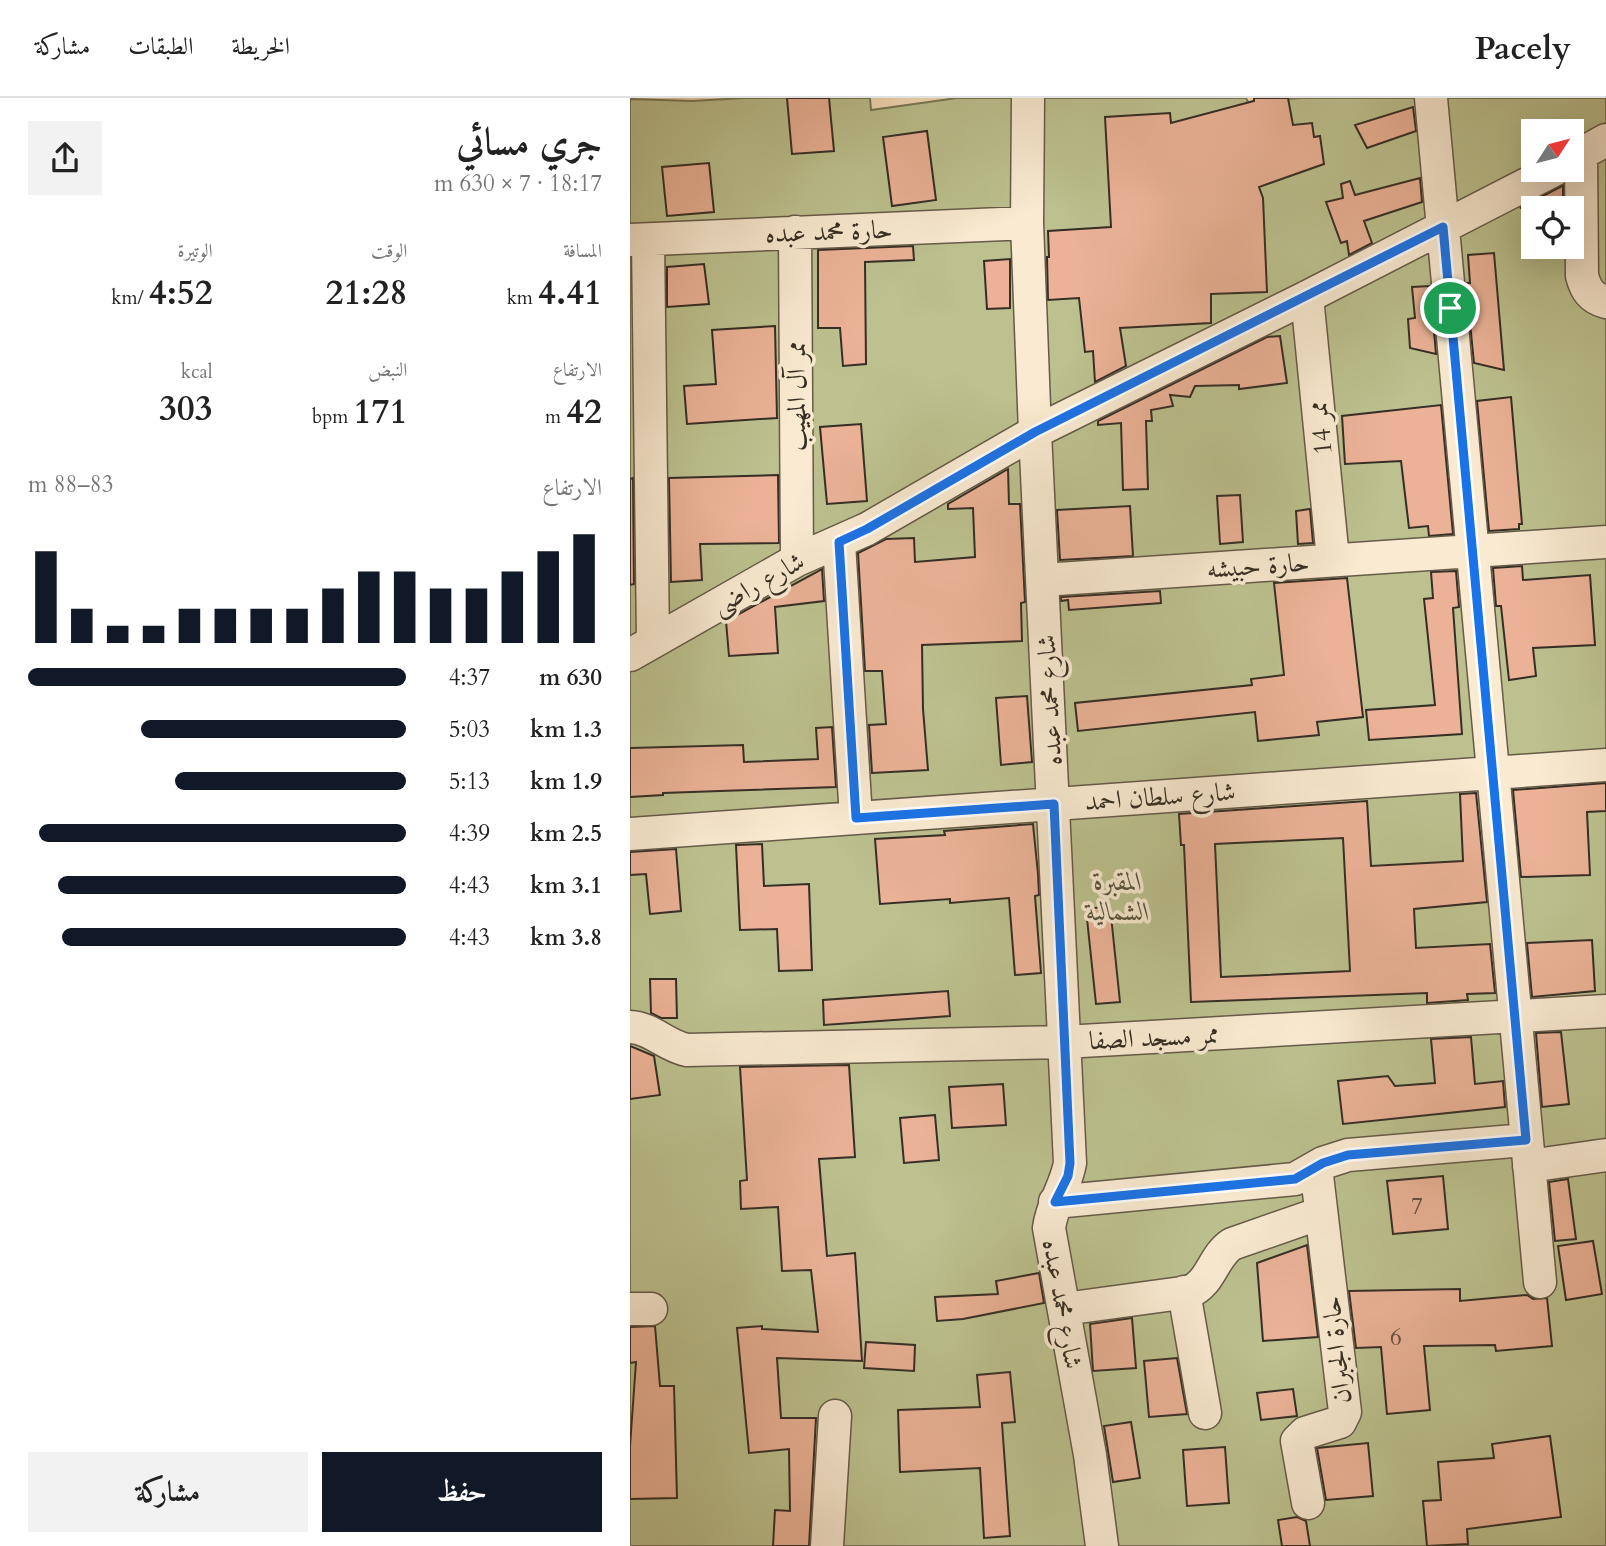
<!DOCTYPE html>
<html lang="ar">
<meta charset="utf-8">
<style>
:root{--surface:#fff;--page:#f2f2f2;--text:#222;--muted:#767676;--line:#e0e0e0;--accent:#111827}
body{margin:0;font-family:Cardo,Amiri,serif;background:var(--page);color:var(--text);direction:rtl;height:100vh;display:flex;flex-direction:column;font-size:26px;white-space:nowrap}
*{box-sizing:border-box;margin:0}
p{font-size:23px;color:var(--muted)}
.icon{flex:none;width:38px;height:38px;fill:none;stroke:currentColor;stroke-width:2;stroke-linecap:round;stroke-linejoin:round}
.map{position:relative;flex:1;overflow:hidden;direction:ltr}
.details{display:flex;flex-direction:column;background:var(--surface);width:630px}
.details>*{flex:none}
.needle{width:46px;rotate:54deg}
.controls{position:absolute;left:891px;top:21px;display:grid;gap:14px}
.controls a{display:grid;place-items:center;width:63px;height:63px;border-radius:0px;background:var(--surface);box-shadow:0 7px 28px #0002;font-size:35px}
.pin{position:absolute;display:grid;place-items:center;width:60px;height:60px;color:#fff;margin:-30px;border:4px solid #fff;border-radius:50%;box-shadow:0 2px 7px #0007}
.round{display:grid;place-items:center;flex:none;width:74px;height:74px;border-radius:0px;background:var(--page)}
.summary{display:flex;align-items:center;justify-content:space-between;height:119px;padding:0 28px}
h1{font-size:38px;font-weight:700;line-height:52px}
.metrics{display:grid;grid-template-columns:repeat(3,1fr);gap:10px;height:119px;padding:7px 28px}
.metrics div{display:grid;align-content:center}
.metrics b{font-size:35px;font-weight:700}
.metrics small{font-size:19px;font-weight:400}
.metrics p{font-size:19px}
.chart{height:196px;padding:14px 28px}
.chart p{display:flex;justify-content:space-between}
.chart svg{width:100%;height:126px;margin-top:7px;stroke:var(--accent);stroke-width:6}
.button{display:flex;gap:14px;margin-top:auto;padding:14px 28px}
.button a{flex:1;height:80px;border-radius:0px;background:var(--accent);color:#fff;font-size:28px;font-weight:700;line-height:80px;text-align:center}
.button a+a{background:var(--page);color:var(--text)}
ul{padding:0 28px;list-style:none;font-size:23px}
li{display:grid;grid-template-columns:112px 84px 1fr;align-items:center;height:52px}
li i{height:18px;border-radius:9px;background:var(--accent)}
header{display:flex;align-items:center;gap:42px;box-sizing:border-box;height:98px;padding:0 35px;background:var(--surface);border-bottom:2px solid var(--line)}
header strong{font-size:33px}
nav{display:flex;gap:38px;margin-inline-start:auto;font-size:24px}
main{display:flex;flex:1;min-height:0}
.map>svg:first-child{display:block}
.green{fill:#bcc18f;stroke:#79785a;stroke-width:2;fill-rule:evenodd}
.building{fill:#ebb297;stroke:#362e24;stroke-width:2;fill-rule:evenodd}
.lines{fill:none;stroke-linecap:round;stroke-linejoin:round}
.minor-casing{stroke:#665a49;stroke-width:35}
.minor{stroke:#f9ead1;stroke-width:32}
.route-casing{stroke:#fff;stroke-width:14}
.route{stroke:#1a73e8;stroke-width:9}
.labels{text-anchor:middle;stroke-width:7;stroke-linejoin:round;paint-order:stroke}
.number-label{font-size:23px;fill:#634f41}
.street-label{font-size:26px;fill:#362e24;stroke:#f9ead1}
.park-label{font-size:26px;font-style:italic;fill:#58533f;stroke:#f9ead1}
</style>
<header>
<strong>Pacely</strong>
<nav><a>الخريطة</a><a>الطبقات</a><a>مشاركة</a></nav>
</header>
<main>
<div class="map">
<svg width="976" height="1448" viewBox="0 0 976 1448">
<rect width="100%" height="100%" fill="#f6deb8"/>
<filter id="stains"><feTurbulence type="fractalNoise" baseFrequency=".00286" numOctaves="4"/><feColorMatrix values="0 0 0 0 .2 0 0 0 0 .09 0 0 0 0 .02 0 0 0 .5 -.17"/></filter>
<radialGradient id="worn" r=".72"><stop offset=".6" stop-color="#630" stop-opacity="0"/><stop offset="1" stop-color="#630" stop-opacity=".3"/></radialGradient>
<path class="green" d="M114,0h126l1,12 86,-12h289l2,4 53,-4h305v1448h-976v-1447l62,2zM903,33h39v39h-39zM903,110h39v39h-39z"/>
<path class="building" d="M157,0h42l5,53 -42,3z
M624,0h34l5,27 19,-2 2,14 6,-1 4,28 -65,23 4,11 4,94 -56,2v29l-91,5 6,38 -31,16 -2,-31 -8,1 -6,-54 -31,2 -1,-43h2l-1,-26 63,-4 -6,-110 65,-4 1,10 83,-22z
M783,9l3,24 -49,17 -12,-23z
M297,33l9,69 -44,6 -9,-69z
M79,65l5,49 -47,4 -5,-49z
M790,80l2,24 -58,19 8,22 -23,12 -2,-14 -6,2 -15,-41 17,-4 -2,-14 9,-3 5,14z
M933,88v22h-43l42,-22z
M283,148l1,14 -49,2 1,102 -23,2 -3,-38h-22v-78z
M864,155l10,117 -30,-7 -8,-80h4l-2,-28z
M380,161v49l-23,1 -3,-48z
M74,166l5,40 -42,3v-40z
M800,188l6,68 -26,-6 -2,-29 7,-1 -3,-31z
M145,228l2,92 -90,6 -3,-38 32,-2 -4,-54z
M650,238l7,47 -48,6v-4l-44,1 -5,11 -20,-2 3,11 -22,4 1,11h-6l2,68 -25,1 -2,-67 -23,2v-4l169,-84z
M881,299l11,127h-3v5l-30,2 -12,-130z
M811,307l12,129 -24,2 -1,-10 -19,2 -8,-67 -56,3 -3,-48z
M231,326l6,77 -40,3 -7,-77z
M378,371l1,35h11l5,98 -4,1 1,38 -100,4 1,64 5,61 -56,3 -3,-48 17,-1 -4,-53h-17l-7,-118 28,-14 28,-1 1,24 60,-5 -2,-49 -25,1v-5z
M148,377l1,68 -79,1 2,36 -31,2 -2,-104z
M3,380l1,106 -4,1v-106z
M610,397l3,47 -23,2 -3,-48z
M500,408l3,50 -73,4 -3,-50z
M680,411l3,34 -15,1 -2,-33z
M892,468l1,14 67,-5 5,70 -62,3 3,28 -27,4 -8,-74h-5l-3,-38z
M192,471l2,32 -49,6 3,46 -49,3 -3,-35z
M826,473l3,36 -6,1 9,126 -93,6 -3,-30 69,-5 -11,-106 9,-1 -2,-26z
M717,480l16,139 -46,5 2,13 -61,6 -3,-29 -177,19 -3,-28 177,-18 -1,-6 33,-4 -10,-92z
M530,493l1,12 -92,7 -1,-10 -7,1v-4z
M397,598l5,66 -31,3 -5,-67z
M202,629l4,60 -173,6v2l-33,2v-49l113,-3 1,17 74,-3 -2,-31z
M976,685v28l-19,1 3,63 -69,2 -8,-87z
M846,695l11,109 -73,7 2,39 74,-4 5,49 -28,1 1,6 -41,3v-10l-236,9 -7,-157h-3l-2,-31 188,-13 4,65 92,-5 -3,-67zM713,740l7,133 -129,6 -6,-133z
M403,726l5,50 1,21 -4,1 6,77 -26,2 -6,-77 -59,5v-4l-70,5 -5,-65 70,-4 -1,-4z
M132,746l2,42 45,-2 3,86 -33,1 -2,-42 -37,1 -4,-85z
M46,751l5,62 -31,3 -4,-40 -16,1v-23z
M480,808l10,96 -24,2 -10,-95z
M962,842l3,51 -63,6 -5,-54z
M20,881h26l1,39h-16l-10,-5z
M318,893l2,25 -126,9 -1,-25z
M931,934l8,72 -27,3 -6,-74z
M841,939l4,47 28,-3 2,26 -162,17 -5,-43 50,-5 7,10 40,-3 -4,-44z
M0,948l24,10 6,39 -30,4z
M219,967l6,92 -36,2 8,97 28,-3 7,108 -85,-3 4,60h35l-7,128h-36l2,-36 15,1 -1,-62 -40,4 -12,-125 25,-2v3l56,3 -7,-62 -29,1 -4,-64 -37,2 -1,-28 7,-1 -7,-113z
M373,986l3,41 -54,3 -3,-41z
M305,1017l4,45 -35,3 -4,-45z
M813,1078l5,53 -55,5 -6,-53z
M938,1081l8,60 -21,2 -6,-59z
M963,1143l9,53 -36,6 -8,-54z
M677,1147l11,92 -55,4 -6,-78z
M409,1175l5,30 -81,16 -26,2 -2,-24 63,-3 -2,-13z
M830,1191v12l67,-6 6,4 14,-1 5,48 -56,5 -1,-6 -71,1 6,64 -43,4 -6,-67 -25,1 -7,-57z
M502,1220l4,50 -43,3 -3,-47z
M25,1228l5,60h14l3,112 -47,1v-53l6,-84 -6,1v-36z
M236,1244l49,3 -1,26 -50,-3z
M547,1260l10,56 -38,3 -5,-56z
M380,1274l5,50 -13,1 8,113 -26,2 -4,-70 -80,4 -2,-62 82,-3 -3,-32z
M663,1291l4,27 -36,4 -4,-27z
M501,1324l9,56 -27,4 -9,-56z
M920,1338l11,81 -94,12 1,15 -41,2 -4,-45 18,-1 -3,-38 56,-4 -2,-14z
M738,1345l5,53 -47,4 -9,-52z
M595,1349l4,56 -42,3 -4,-56z
M667,1419l9,4 4,25h-28l-4,-26z"/>
<g class="lines">
<g class="minor-casing">
<path id="minor" d="M398,0l-1,125 8,209 35,731c-4,23 -18,41 -21,65l41,227 12,91
M801,0l109,1184
M951,56l1,122c4,14 9,22 24,26
M942,61l34,-19
M165,134l2,328
M0,142l397,-17
M18,142l5,402
M677,199l26,262
M209,445l17,275
M413,482l563,-38
M0,557l167,-95 70,-31 168,-97 272,-135 247,-127
M0,736l976,-69
M0,929c22,1 36,19 57,23l377,-8 542,-31
M899,1068l77,-11
M425,1104l240,-23 28,-16 25,-8 178,-15
M554,1194l21,121
M0,1211h21
M434,1211l125,-17c22,-8 24,-36 43,-48l89,-31
M678,1405l-11,-62 8,-8 35,-11 5,-10 -29,-245
M197,1448l8,-130"/>
</g>
<use href="#minor" class="minor"/>
</g>
<g class="lines">
<g class="route-casing">
<path id="route" d="M813,129l83,913 -178,15 -25,8 -28,16 -240,23 13,-26 2,-13 -16,-359 -198,14 -17,-276 28,-13 168,-97z"/>
</g>
<use href="#route" class="route"/>
</g>
<g class="labels">
<g class="number-label">
<text x="787" y="1116">7</text>
<text x="766" y="1247">6</text>
</g>
<g class="street-label">
<text transform="translate(199 133) rotate(-2)" y="9">حارة محمد عبده</text>
<text transform="translate(166 298) rotate(-90)" y="9">ممر آل المهيب</text>
<text transform="translate(690 330) rotate(-96)" y="9">ممر 14</text>
<text transform="translate(628 467) rotate(-4)" y="9">حارة حبيشه</text>
<text transform="translate(128 485) rotate(-29)" y="9">شارع راضى</text>
<text transform="translate(419 602) rotate(-93)" y="9">شارع محمد عبده</text>
<text transform="translate(530 698) rotate(-4)" y="9">شارع سلطان احمد</text>
<text transform="translate(524 939) rotate(-3)" y="9">ممر مسجد الصفا</text>
<text transform="translate(433 1206) rotate(80)" y="9">شارع محمد عبده</text>
<text transform="translate(706 1252) rotate(-96)" y="9">حارة الجبران</text>
</g>
<g class="park-label">
<text x="488" y="792">المقبرة<tspan x="488" dy="30">الشمالية</tspan></text>
</g>
</g>
<rect width="100%" height="100%" filter="url(#stains)"/>
<rect width="100%" height="100%" fill="url(#worn)"/>
</svg>
<div class="controls">
<a><svg class="needle" viewBox="-14 -14 28 28"><path d="M0-13l5 13h-10z" fill="#e53935"/><path d="M0 13l5-13h-10z" fill="#767676"/></svg></a>
<a><svg class="icon" aria-label="locate" viewBox="0 0 24 24"><circle cx="12" cy="12" r="6"/><path d="M12 2v4M12 18v4M2 12h4M18 12h4"/></svg></a>
</div>
<div class="pin" style="left:820px;top:210px;background:#1e9e55"><svg class="icon" aria-label="arrive" viewBox="0 0 24 24"><path d="M6 21V4h12l-3 4 3 4H6"/></svg></div>
</div>
<section class="details">
<div class="summary"><div><h1>جري مسائي</h1><p>18:17 · 7 × 630 m</p></div><a class="round"><svg class="icon" aria-label="share" viewBox="0 0 24 24"><path d="M12 15V3M7 8l5-5 5 5M5 13v7h14v-7"/></svg></a></div>
<div class="metrics">
<div><p>المسافة</p><b>4.41<small> km</small></b></div>
<div><p>الوقت</p><b>21:28</b></div>
<div><p>الوتيرة</p><b>4:52<small> /km</small></b></div>
</div>
<div class="metrics">
<div><p>الارتفاع</p><b>42<small> m</small></b></div>
<div><p>النبض</p><b>171<small> bpm</small></b></div>
<div><p>kcal</p><b>303</b></div>
</div>
<div class="chart"><p><span>الارتفاع</span>83–88 m</p>
<svg viewBox="0 0 160 44" preserveAspectRatio="none"><path d="M5 44V12M15 44V32M25 44V38M35 44V38M45 44V32M55 44V32M65 44V32M75 44V32M85 44V25M95 44V19M105 44V19M115 44V25M125 44V25M135 44V19M145 44V12M155 44V6"/></svg>
</div>
<ul>
<li><b>630 m</b>4:37<i style="width:100%"></i></li>
<li><b>1.3 km</b>5:03<i style="width:70%"></i></li>
<li><b>1.9 km</b>5:13<i style="width:61%"></i></li>
<li><b>2.5 km</b>4:39<i style="width:97%"></i></li>
<li><b>3.1 km</b>4:43<i style="width:92%"></i></li>
<li><b>3.8 km</b>4:43<i style="width:91%"></i></li>
</ul>
<div class="button"><a>حفظ</a><a>مشاركة</a></div>
</section>
</main>
